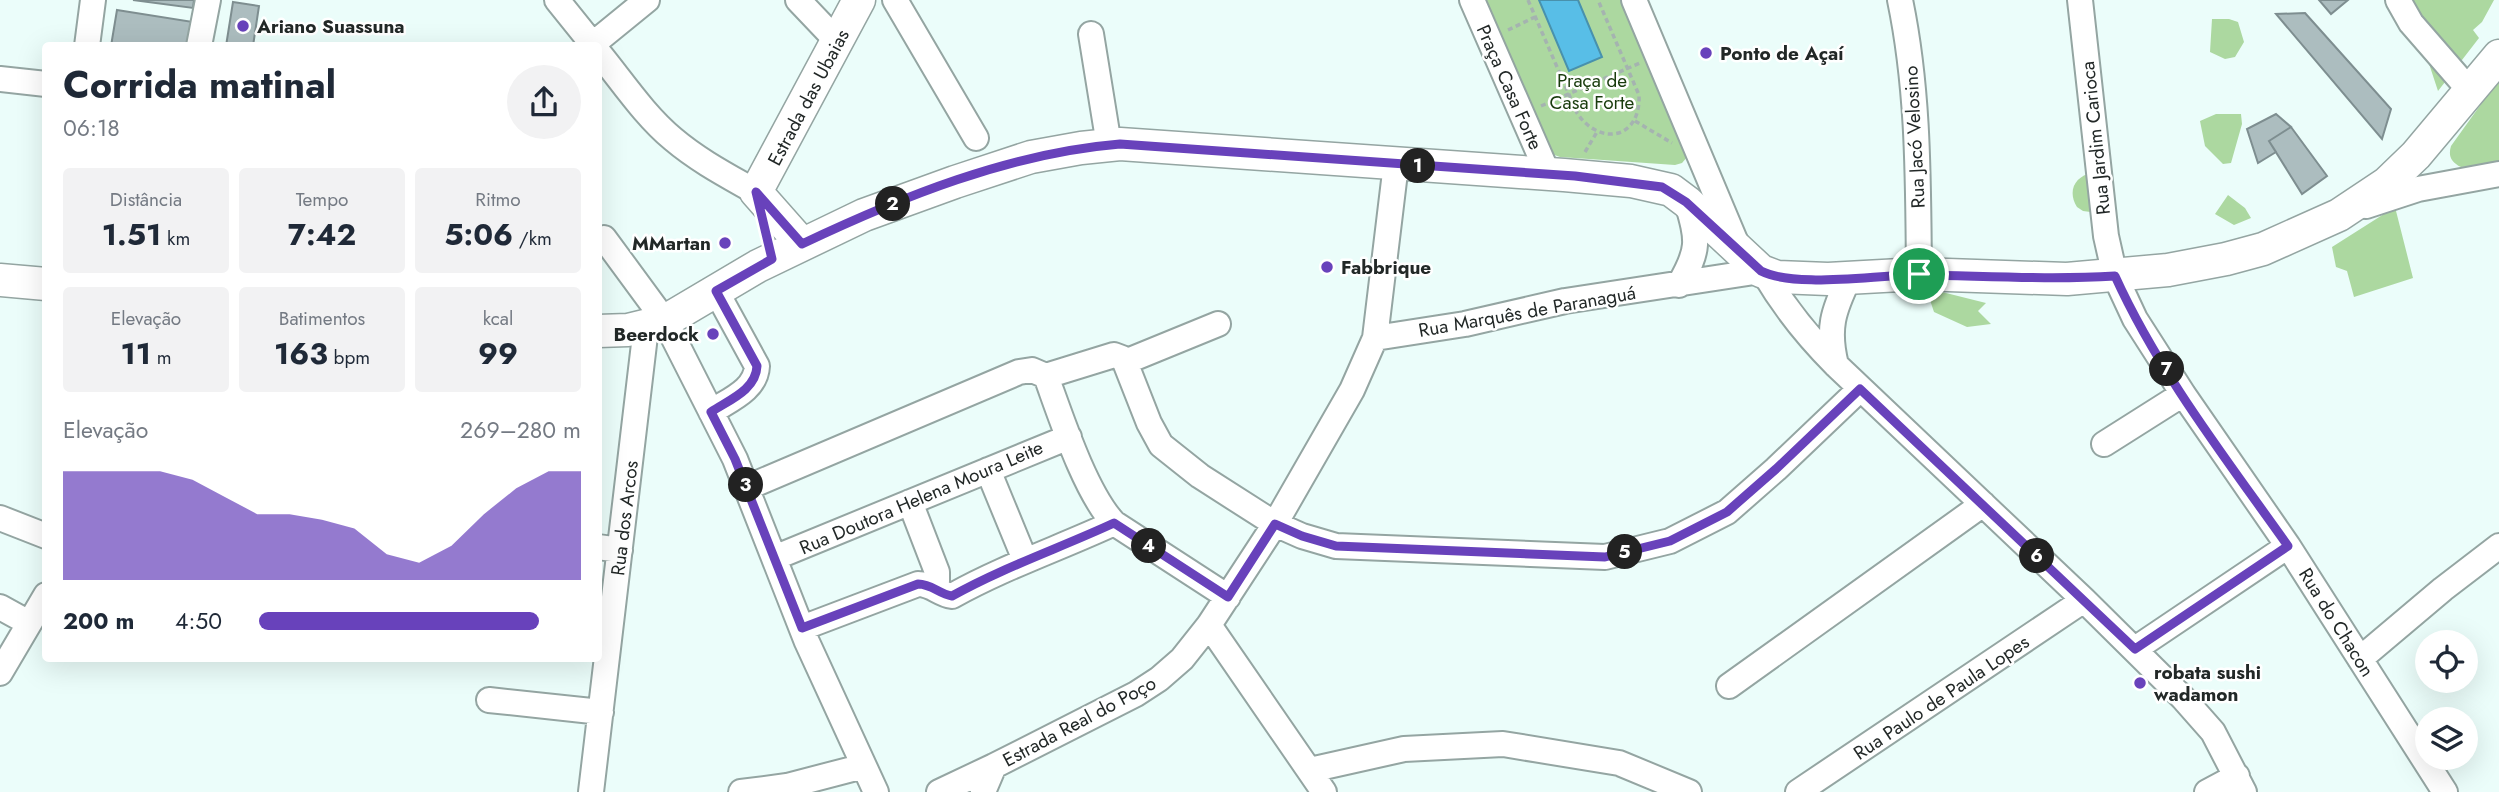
<!DOCTYPE html>
<html lang="pt">
<meta charset="utf-8">
<style>
:root{--surface:#fff;--page:#f2f2f3;--text:#1f2937;--muted:#747a83;--accent:#6842bb}
body{margin:0;font-family:Jost,sans-serif;background:var(--page);color:var(--text);height:100vh;display:flex;flex-direction:column;font-size:26px;white-space:nowrap}
*{box-sizing:border-box;margin:0}
p{font-size:23px;color:var(--muted)}
.icon{flex:none;width:38px;height:38px;fill:none;stroke:currentColor;stroke-width:2;stroke-linecap:round;stroke-linejoin:round}
.map{position:relative;flex:1;overflow:hidden}
.sheet{position:absolute;left:42px;top:42px;width:560px;height:620px;display:flex;flex-direction:column;background:var(--surface);border-radius:7px;box-shadow:0 7px 28px #0002}
.sheet>*{flex:none}
.fabs{position:absolute;left:2415px;top:630px;display:grid;gap:14px}
.fabs a{display:grid;place-items:center;width:63px;height:63px;border-radius:50%;background:var(--surface);box-shadow:0 7px 28px #0002;font-size:35px}
.pin{position:absolute;display:grid;place-items:center;width:60px;height:60px;color:#fff;margin:-30px;border:4px solid #fff;border-radius:50%;box-shadow:0 2px 7px #0007}
.km{position:absolute;width:35px;height:35px;margin:-18px;border-radius:50%;background:#222;color:#fff;font-size:19px;line-height:35px;text-align:center}
.round{display:grid;place-items:center;flex:none;width:74px;height:74px;border-radius:37px;background:var(--page)}
.head{display:flex;align-items:center;justify-content:space-between;height:119px;padding:0 21px}
h1{font-size:38px;font-weight:700;line-height:52px}
.figures{display:grid;grid-template-columns:repeat(3,1fr);gap:10px;height:119px;padding:7px 21px}
.figures div{display:grid;align-content:center;border-radius:7px;background:var(--page);text-align:center}
.figures b{font-size:30px;font-weight:700}
.figures small{font-size:19px;font-weight:400}
.figures p{font-size:19px}
.chart{height:196px;padding:14px 21px}
.chart p{display:flex;justify-content:space-between}
.chart svg{width:100%;height:126px;margin-top:7px;fill:var(--accent);opacity:.7}
ul{padding:0 21px;list-style:none;font-size:23px}
li{display:grid;grid-template-columns:112px 84px 1fr;align-items:center;height:52px}
li i{height:18px;border-radius:9px;background:var(--accent)}
.map>svg:first-child{display:block}
.green{fill:#acd8a0}
.water{fill:#58bee7;stroke:#4891ad;stroke-width:2}
.building{fill:#acbdbf;stroke:#7e8e90;stroke-width:2}
.lines{fill:none;stroke-linecap:round;stroke-linejoin:round}
.minor-casing{stroke:#94a5a2;stroke-width:28}
.major-casing{stroke:#94a5a2;stroke-width:35}
.path{stroke:#a5b3b0;stroke-width:3.5;stroke-dasharray:5 3.5;stroke-linecap:butt}
.minor{stroke:#fff;stroke-width:24}
.major{stroke:#fff;stroke-width:32}
.route-casing{stroke:#fff;stroke-width:14}
.route{stroke:#6842bb;stroke-width:9}
.poi-dot{fill:#6842bb;stroke:#fff;stroke-width:2.5}
.labels{text-anchor:middle;stroke-width:5;stroke-linejoin:round;paint-order:stroke}
.poi-label{font-size:19px;font-weight:bold;fill:#222827;stroke:#fff;text-anchor:start}
.park-label{font-size:19px;fill:#193c0d;stroke:#fff}
.street-label{font-size:19px;fill:#222827;stroke:#fff}
</style>
<div class="map">
<svg width="2499" height="792" viewBox="0 0 2499 792">
<rect width="100%" height="100%" fill="#ebfdfa"/>
<path class="green" d="M1484,0h140l64,156 -6,7 -7,2 -115,-8 -11,-4z
M2408,0h86l-12,22 -9,8 6,8 -41,53z
M2212,19h17l9,3 6,20 -9,15 -10,2 -15,-7z
M2499,79v86l-38,2c-10,-5 -13,-11 -10,-21z
M2216,114h25l1,10 -11,39 -8,1 -18,-18 -5,-25z
M2092,173l6,40 -15,-2 -6,-4c-10,-16 -2,-31 15,-34z
M2228,195l17,13 6,10 -17,7 -19,-11z
M2395,207l18,71 -59,19 -7,-26 -11,-4 -4,-20z
M1926,288l60,15 -8,8 13,13 -24,3 -33,-15z"/>
<path class="water" d="M1539,0h39l24,57 -33,14z"/>
<path class="building" d="M133,0h61l-1,8z
M2319,0h29l-17,14z
M233,2l26,4 -6,40h-27z
M117,10l76,12 -4,24h-78z
M2305,13l86,96 -9,30 -106,-125z
M2276,114l15,13 -22,14 7,11 -18,11 -11,-34z
M2291,127l36,49 -25,18 -33,-53z"/>
<g class="lines">
<g class="minor-casing">
<path id="minor" d="M557,0l37,46
M798,0l39,41
M895,0l81,138
M1472,0l76,174
M1634,0l103,245
M1900,0c19,91 18,182 19,274
M2080,0l26,236 9,40 20,43 48,75 105,152 157,246
M2398,0l13,23 60,69
M1091,34l18,111
M593,44l54,-44
M87,46l6,-46
M199,46l9,-46
M598,52c24,29 46,63 75,87 26,22 55,37 83,53
M0,79l46,5
M2366,206l52,-17 81,-15
M604,238l61,83 70,138 72,183 69,150
M1764,273c20,34 44,64 72,92l248,235 99,98 30,34 31,60
M1679,285c21,-36 19,-44 8,-83
M1375,338l90,-14 100,-23 196,-30
M1125,362l24,61 12,22 39,31 75,48 27,12 34,10 269,11 65,-16 57,-29 49,-43 84,-80
M1836,365c-9,-36 -3,-54 13,-87
M1046,376c15,41 39,116 68,147
M711,412c18,-12 45,-22 46,-46l-41,-75
M2104,444l79,-50
M988,470l37,90
M746,488l273,-116 13,-2 14,6 68,-21 8,3 3,4 93,-38
M910,502l27,70v9l-2,7
M0,518l46,18
M598,547l22,3
M774,558l295,-121
M0,607l29,16
M1209,625l115,167
M802,628l116,-44c14,0 21,10 34,12 52,-29 108,-48 162,-73l114,74
M2135,649l153,-103
M2360,659l83,-70 56,-43
M0,673l46,-78
M1729,686l254,-182
M489,700l112,12
M1310,770l94,-21 99,-5 116,19 70,29
M591,792l55,-465
M741,792l46,-6 77,-20
M939,792l55,-26
M983,792l11,-26 142,-72 23,-15 23,-20 27,-34 66,-101 77,-134 23,-52 21,-174
M1798,792l286,-192
M2207,792l30,-16"/>
</g>
<g class="major-casing">
<path id="major" d="M756,192l103,-192
M756,192l46,52
M0,280l46,4
M598,331l30,-1 37,-9 93,-55 106,-51 91,-33 76,-25 50,-9 39,-4 444,31 67,6 40,9 16,12 74,69 16,6 51,2 91,-5 148,5 101,-9 58,-11 37,-10 76,-34 48,-32 29,-28 83,-99"/>
</g>
<path class="path" d="M1528,0l49,113c23,34 64,26 62,-18l-41,-95
M1508,30l27,-13
M1541,106l99,-43
M1635,121l37,22
M1585,152l12,-20"/>
<use href="#minor" class="minor"/>
<use href="#major" class="major"/>
</g>
<g class="lines">
<g class="route-casing">
<path id="route" d="M1120,144l455,32 87,11 24,15 75,69c36,18 118,3 160,4 65,1 129,5 194,1 44,97 112,184 173,270l-153,103 -275,-260 -84,80 -49,43 -57,29 -65,16 -269,-11 -34,-10 -27,-12 -47,73 -114,-74c-54,25 -110,44 -162,73 -13,-2 -20,-12 -34,-12l-116,44 -67,-169 -24,-47c18,-12 45,-22 46,-46l-41,-75 56,-32 -16,-67 46,52c99,-47 208,-91 318,-100z"/>
</g>
<use href="#route" class="route"/>
</g>
<g class="poi-dot">
<circle cx="243" cy="26" r="7"/>
<circle cx="1706" cy="53" r="7"/>
<circle cx="725" cy="243" r="7"/>
<circle cx="1327" cy="267" r="7"/>
<circle cx="713" cy="334" r="7"/>
<circle cx="2140" cy="683" r="7"/>
</g>
<g class="labels">
<g class="poi-label">
<text x="257" y="33">Ariano Suassuna</text>
<text x="1720" y="60">Ponto de Açaí</text>
<text x="711" y="250" text-anchor="end">MMartan</text>
<text x="1341" y="274">Fabbrique</text>
<text x="699" y="341" text-anchor="end">Beerdock</text>
<text x="2154" y="679">robata sushi<tspan x="2154" dy="22">wadamon</tspan></text>
</g>
<g class="park-label">
<text x="1592" y="87">Praça de<tspan x="1592" dy="22">Casa Forte</tspan></text>
</g>
<g class="street-label">
<text transform="translate(1510 87) rotate(66)" y="7">Praça Casa Forte</text>
<text transform="translate(808 97) rotate(-62)" y="7">Estrada das Ubaias</text>
<text transform="translate(1914 137) rotate(-93)" y="7">Rua Jacó Velosino</text>
<text transform="translate(2095 138) rotate(-96)" y="7">Rua Jardim Carioca</text>
<text transform="translate(1527 311) rotate(-10)" y="7">Rua Marquês de Paranaguá</text>
<text transform="translate(921 497) rotate(-23)" y="7">Rua Doutora Helena Moura Leite</text>
<text transform="translate(624 518) rotate(-83)" y="7">Rua dos Arcos</text>
<text transform="translate(2337 622) rotate(58)" y="7">Rua do Chacon</text>
<text transform="translate(1941 697) rotate(-34)" y="7">Rua Paulo de Paula Lopes</text>
<text transform="translate(1079 721) rotate(-28)" y="7">Estrada Real do Poço</text>
</g>
</g>
</svg>
<div class="fabs">
<a><svg class="icon" aria-label="locate" viewBox="0 0 24 24"><circle cx="12" cy="12" r="6"/><path d="M12 2v4M12 18v4M2 12h4M18 12h4"/></svg></a>
<a><svg class="icon" aria-label="layers" viewBox="0 0 24 24"><path d="M12 4l9 5-9 5-9-5zM3 14l9 5 9-5"/></svg></a>
</div>
<div class="pin" style="left:1919px;top:274px;background:#1e9e55"><svg class="icon" aria-label="arrive" viewBox="0 0 24 24"><path d="M6 21V4h12l-3 4 3 4H6"/></svg></div>
<b class="km" style="left:1418px;top:166px">1</b>
<b class="km" style="left:893px;top:204px">2</b>
<b class="km" style="left:746px;top:485px">3</b>
<b class="km" style="left:1149px;top:546px">4</b>
<b class="km" style="left:1625px;top:552px">5</b>
<b class="km" style="left:2037px;top:556px">6</b>
<b class="km" style="left:2167px;top:369px">7</b>
<section class="sheet">
<div class="head"><div><h1>Corrida matinal</h1><p>06:18</p></div><a class="round"><svg class="icon" aria-label="share" viewBox="0 0 24 24"><path d="M12 15V3M7 8l5-5 5 5M5 13v7h14v-7"/></svg></a></div>
<div class="figures">
<div><p>Distância</p><b>1.51<small> km</small></b></div>
<div><p>Tempo</p><b>7:42</b></div>
<div><p>Ritmo</p><b>5:06<small> /km</small></b></div>
</div>
<div class="figures">
<div><p>Elevação</p><b>11<small> m</small></b></div>
<div><p>Batimentos</p><b>163<small> bpm</small></b></div>
<div><p>kcal</p><b>99</b></div>
</div>
<div class="chart"><p><span>Elevação</span>269–280 m</p>
<svg viewBox="0 0 160 44" preserveAspectRatio="none"><path d="M0 44V6L10 6L20 6L30 6L40 9L50 15L60 21L70 21L80 23L90 26L100 35L110 38L120 32L130 21L140 12L150 6L160 6V44z"/></svg>
</div>
<ul>
<li><b>200 m</b>4:50<i style="width:87%"></i></li>
</ul>
</section>
</div>
